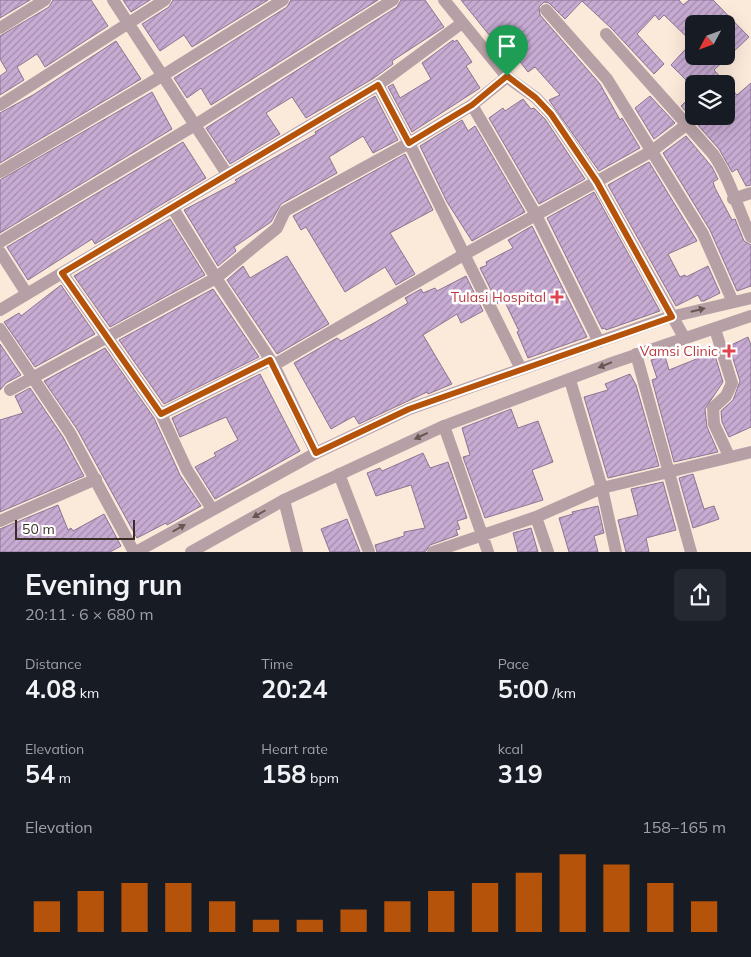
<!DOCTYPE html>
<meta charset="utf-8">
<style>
:root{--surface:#171b24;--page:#242831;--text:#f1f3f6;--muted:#9ea1a6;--accent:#b45309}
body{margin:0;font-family:Mulish,sans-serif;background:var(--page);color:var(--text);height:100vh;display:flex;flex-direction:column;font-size:19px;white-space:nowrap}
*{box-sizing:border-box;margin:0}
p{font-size:16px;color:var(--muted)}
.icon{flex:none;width:28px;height:28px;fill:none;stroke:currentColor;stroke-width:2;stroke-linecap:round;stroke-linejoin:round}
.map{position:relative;height:552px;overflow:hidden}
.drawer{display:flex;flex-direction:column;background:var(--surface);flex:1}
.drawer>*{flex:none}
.needle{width:32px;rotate:229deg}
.tools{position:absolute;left:685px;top:15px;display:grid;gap:10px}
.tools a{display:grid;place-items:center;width:50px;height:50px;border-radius:8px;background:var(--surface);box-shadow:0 5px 20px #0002;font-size:25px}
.scale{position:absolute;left:15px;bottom:12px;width:120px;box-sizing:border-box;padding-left:5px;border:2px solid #3a2f25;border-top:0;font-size:14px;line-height:18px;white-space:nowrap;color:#3a2f25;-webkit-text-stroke:4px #fff;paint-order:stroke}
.pin{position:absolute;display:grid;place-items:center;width:42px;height:42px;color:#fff;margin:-51px -21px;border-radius:50% 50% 50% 0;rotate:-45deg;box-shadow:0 0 5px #0007}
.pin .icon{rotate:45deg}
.round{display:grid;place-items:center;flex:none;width:52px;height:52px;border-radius:8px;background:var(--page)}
.head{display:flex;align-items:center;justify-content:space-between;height:85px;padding:0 25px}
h1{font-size:28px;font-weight:700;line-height:38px}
.stats{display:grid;grid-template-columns:repeat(3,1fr);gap:8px;height:85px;padding:5px 25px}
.stats div{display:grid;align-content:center}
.stats b{font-size:25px;font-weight:700}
.stats small{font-size:14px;font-weight:400}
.stats p{font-size:14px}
.chart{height:140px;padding:10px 25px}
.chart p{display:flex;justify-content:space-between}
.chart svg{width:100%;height:90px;margin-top:5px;stroke:var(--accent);stroke-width:6}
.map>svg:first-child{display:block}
.building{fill:url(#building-hatch);stroke:#8a7691;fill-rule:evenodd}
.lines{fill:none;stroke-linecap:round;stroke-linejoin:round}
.minor{stroke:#b7a0a5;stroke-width:12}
.tertiary{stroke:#b7a0a5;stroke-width:12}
.oneway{fill:#665752}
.route-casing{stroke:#fff;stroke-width:10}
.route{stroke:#b45309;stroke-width:6}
.health-dot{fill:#e0444e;stroke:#fff;stroke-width:2}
.labels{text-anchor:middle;stroke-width:5;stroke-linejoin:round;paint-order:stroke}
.health-label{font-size:14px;fill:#be3a42;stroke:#fff;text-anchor:end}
</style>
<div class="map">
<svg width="751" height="552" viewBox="0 0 751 552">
<defs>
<pattern id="building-hatch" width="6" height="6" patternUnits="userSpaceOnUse" patternTransform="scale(1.25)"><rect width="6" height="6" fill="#c8abd3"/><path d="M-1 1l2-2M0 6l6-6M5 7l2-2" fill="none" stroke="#a38cab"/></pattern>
</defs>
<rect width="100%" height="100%" fill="#fbe9da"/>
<path class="building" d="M0,0h30l-30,18z
M53,0h38l17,26 -63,41 -8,-13 -20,13 7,13 -24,15v-19l7,-5 -7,-12v-23l49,-29z
M123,0h27l-19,12z
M173,0h95l-76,47 -8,-12 -24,16 -18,-27 27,-17z
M291,0h87l-167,105 -10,-17 -14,10 -13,-20 113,-71z
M401,0h24l19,27 -52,34 1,3 -19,14 -68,40 -14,-21 -26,16 14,21 -50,30 -24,-36 191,-121z
M461,0h218l4,5 6,-5h24l36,37 -35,33 23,25 14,-12v102l-5,1 -9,-17 -5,3 -13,-23 -38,-43 13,-13v23h32v-32h-36l-19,-19 21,-23 -28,-27 -5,5 -4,-5 -18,19 27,30 -10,10 -42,-45 -30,-28 -17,18 -16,-16 -5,-1 -5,5 1,8 60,69 20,36 2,-2 18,30 -41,23 -50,-71 11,-5 -25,-28 -7,5 -28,-36 -6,5zM694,24h32v32h-32z
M453,40l1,2 3,-2 15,22 -6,4 14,22 -68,44 -24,-45 5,-3 7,14 31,-19 -9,-16z
M116,41l25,38 -141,84v-50l33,-18z
M152,92l20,37 -172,104v-53z
M375,96l23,44 -25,13 -10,-17 -34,21 8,16 -56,31 -10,18 -37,25 2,4 -18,15 -34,-56 53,-28 -2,-2 81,-46 -1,-2z
M650,96l25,27 -21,16 -19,-31z
M523,99l8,10 3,-1 11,11 40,60 -46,25 -50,-86 14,-10 2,3z
M462,120l6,11 7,-5 50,86 -53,29 -25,-39 -27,-56z
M686,136l26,31 6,12 -5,3 2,6 17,32 3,-1 9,22 7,4v41l-14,5 -27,-61 -47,-77z
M183,142l23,36 -111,66 -3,-5 -64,41 -21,-33z
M405,154l28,56 -43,23 25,41 -19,11 -11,-18 -40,25 -39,-65 -5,3 -8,-14z
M649,162l48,79 -29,13 12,23 5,-2 1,2 22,-11 12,27 -16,8h-3l-3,-6 -22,11 -68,-121z
M594,192l66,119 -54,19 -1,-2 -3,1 -55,-111z
M170,219l35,56 -95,52 -36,-51z
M532,226l55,111 -59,21 -11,-26 2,-1 -15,-31 -6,4 -18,-36 7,-3 -1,-3 27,-14 -5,-8z
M287,256l42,68 -52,30 -50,-74 16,-14 7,12z
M466,276l17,35 -22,12 -4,-9 -34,21 29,49 -24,10 -1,-2 -68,32 -5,-8 -23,13 -37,-66 43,-25 4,3 33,-18 34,-20 -3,-5 16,-9 2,4 12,-5 2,3z
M61,285l34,49 -60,33 -31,-45 15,-9 2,3z
M213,289l46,68 -95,47 -45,-64z
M748,337l3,8v82l-22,10 -7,-15 -1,-11 12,-11 7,-19 -11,-35z
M0,344l21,31 -15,8 -6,7z
M105,348l49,70 26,57 21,31 -34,19 -1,-2 -29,15 -60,-109 -33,-48z
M714,352l9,30 -18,27 2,18 11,25 -44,10 -22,-82 5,-2 -6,-18 14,-4 4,14z
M260,374l40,77 -85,48 -20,-32 21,-11 -2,-3 24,-13 -12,-23 -46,20 -8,-19z
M630,374l6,11 23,81 -51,12 -24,-81 24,-7 -3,-6z
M30,388l33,49 21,39 -84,36v-92l23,-7 -8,-17z
M511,409l7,19 20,-7 15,41 -21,8 11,30 -58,18 -22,-61 7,-2 -8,-27z
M423,453l7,15 18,-6 19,56 -10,3 3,8 -4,1 2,5 -28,10 -5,7h-48l-2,-7 29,-9v-4l21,-4 -14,-43 -35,11 -9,-23 13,-5 2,3z
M693,474l11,35 10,-3 5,13 -26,9 -14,-50z
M663,482l13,48 -30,8 3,14h-23l-8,-32 20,-5 -7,-26z
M58,505l10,25 3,-2 2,3 31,-17 17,32 -11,6h-110v-23z
M598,506l6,27 -10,3 4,16h-29l-10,-34 14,-4 -1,-2z
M347,519l13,33h-30l-9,-23z
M531,528l7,24h-20l-5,-19z"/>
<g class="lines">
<path class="minor" d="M113,0l114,174
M444,0l63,77 29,21 15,16 46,68 88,157
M546,10l61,69 96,155 30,68
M0,28l45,-28
M606,34l107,120c17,24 25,56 38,83
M378,85l84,-62
M0,105l165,-105
M472,105l35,-28
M0,172l162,-96 121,-76
M733,199l18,-6
M172,207l44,71 58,87 42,88
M0,242l195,-117 198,-125
M0,252l27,42
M62,273l99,141 26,56 25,39
M0,310l378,-225 31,58 -124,68 -8,17 -61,50 -206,112
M0,329l70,104 64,119
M715,329l17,54 -6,13 -13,12 1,16 15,32
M636,354l55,198
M274,365l191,-111 187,-103 34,-26
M521,369l-112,-226 63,-38 64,110 63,127
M570,380l32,108 14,64
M161,414l109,-54
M444,426l44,126
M339,474l30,78
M284,500l13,52
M536,517l12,35
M0,521l96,-42
M433,552l103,-35 66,-29 149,-36"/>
<path class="tertiary" d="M136,552l180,-99 93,-44 257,-91 85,-20
M191,552l93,-52 160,-74 165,-62 142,-48"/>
</g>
<defs><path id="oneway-solid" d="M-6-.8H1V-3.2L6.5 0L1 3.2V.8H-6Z" transform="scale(1.25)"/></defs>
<g class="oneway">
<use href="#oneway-solid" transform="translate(698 310) rotate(-14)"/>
<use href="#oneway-solid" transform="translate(605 365) rotate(158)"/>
<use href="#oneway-solid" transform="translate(421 436) rotate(155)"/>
<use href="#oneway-solid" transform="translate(259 514) rotate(150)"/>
<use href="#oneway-solid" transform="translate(179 528) rotate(-30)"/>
</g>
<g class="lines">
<g class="route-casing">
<path id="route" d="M507,76l29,22 15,16 46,68 75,135 -263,92 -93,44 -46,-93 -109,54 -99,-141 316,-188 31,58 63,-38z"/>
</g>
<use href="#route" class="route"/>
</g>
<g class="health-dot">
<path d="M554.5 289.5h5v5h5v5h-5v5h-5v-5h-5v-5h5z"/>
<path d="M726.5 343.5h5v5h5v5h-5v5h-5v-5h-5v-5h5z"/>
</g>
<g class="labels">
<g class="health-label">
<text x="546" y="302">Tulasi Hospital</text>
<text x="718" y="356">Vamsi Clinic</text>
</g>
</g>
</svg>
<div class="tools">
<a><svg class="needle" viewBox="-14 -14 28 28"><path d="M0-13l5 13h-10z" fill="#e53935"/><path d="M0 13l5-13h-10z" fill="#9ea1a6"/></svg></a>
<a><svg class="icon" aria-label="layers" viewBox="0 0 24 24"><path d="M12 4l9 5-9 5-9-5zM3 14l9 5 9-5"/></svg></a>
</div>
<div class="scale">50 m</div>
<div class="pin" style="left:507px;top:76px;background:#1e9e55"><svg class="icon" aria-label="arrive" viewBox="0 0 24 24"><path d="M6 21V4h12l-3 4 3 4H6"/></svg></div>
</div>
<section class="drawer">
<div class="head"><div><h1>Evening run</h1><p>20:11 · 6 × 680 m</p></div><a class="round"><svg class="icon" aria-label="share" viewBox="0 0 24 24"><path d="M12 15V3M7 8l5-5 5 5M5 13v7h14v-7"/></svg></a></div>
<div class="stats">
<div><p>Distance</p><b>4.08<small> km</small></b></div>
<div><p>Time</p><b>20:24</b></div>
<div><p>Pace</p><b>5:00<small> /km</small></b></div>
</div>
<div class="stats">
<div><p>Elevation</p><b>54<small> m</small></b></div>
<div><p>Heart rate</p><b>158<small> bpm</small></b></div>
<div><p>kcal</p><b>319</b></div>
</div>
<div class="chart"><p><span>Elevation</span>158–165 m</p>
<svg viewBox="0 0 160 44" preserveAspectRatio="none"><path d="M5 44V29M15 44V24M25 44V20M35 44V20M45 44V29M55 44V38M65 44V38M75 44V33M85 44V29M95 44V24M105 44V20M115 44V15M125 44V6M135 44V11M145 44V20M155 44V29"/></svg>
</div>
</section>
